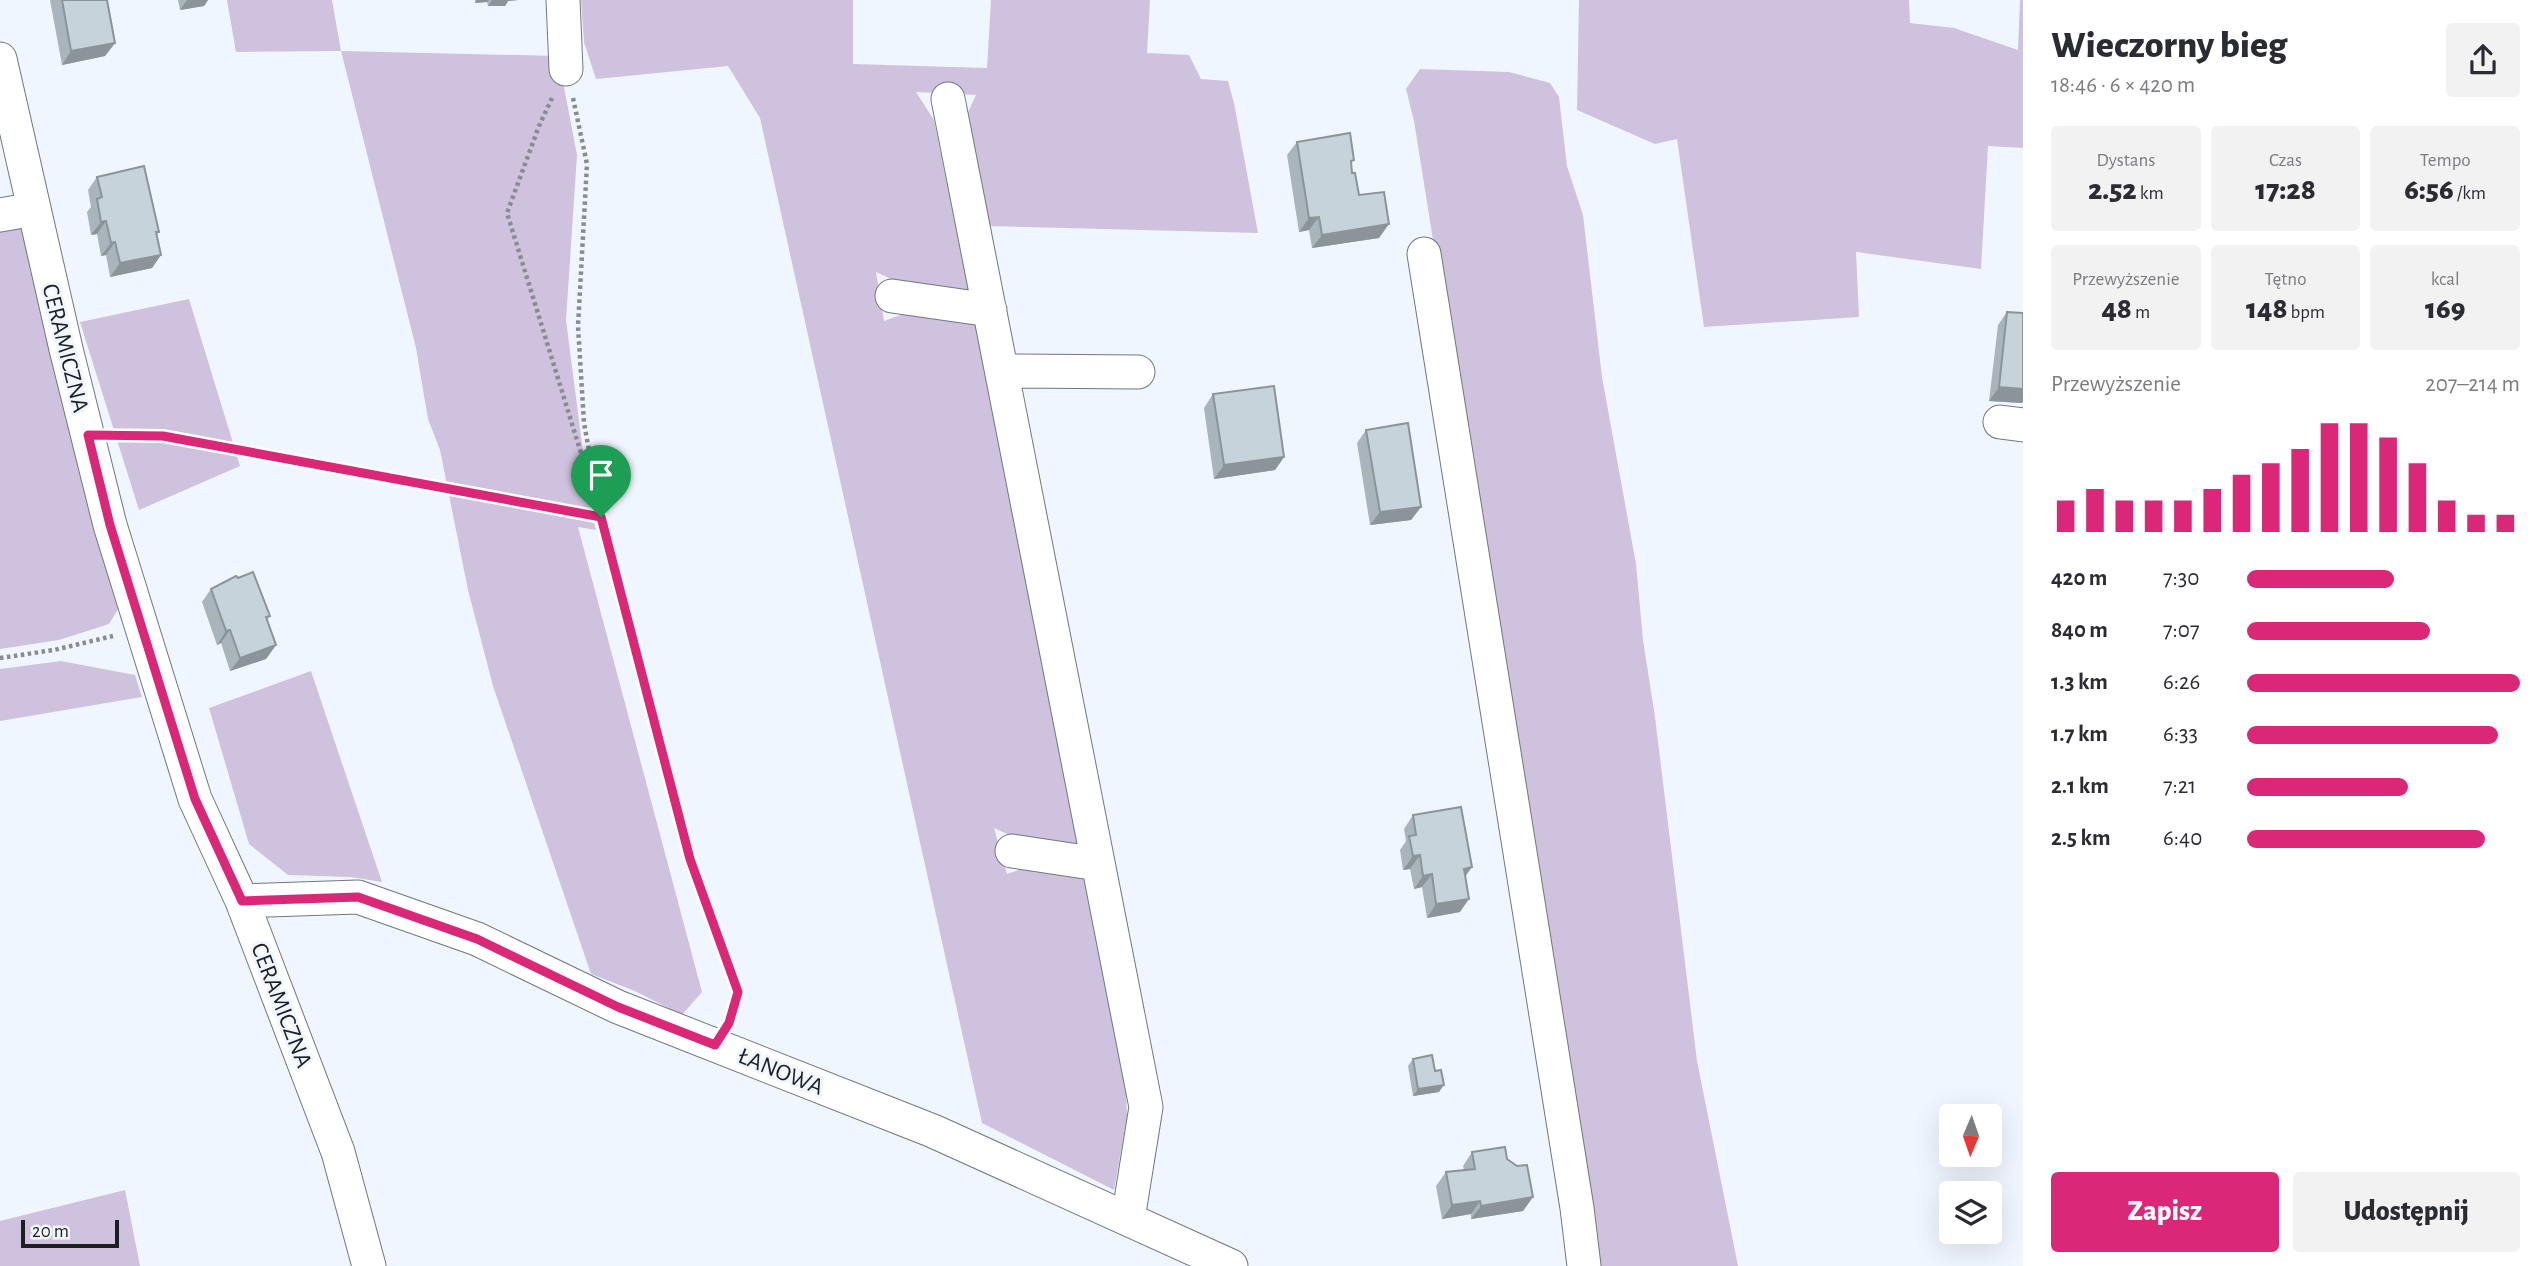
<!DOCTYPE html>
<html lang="pl">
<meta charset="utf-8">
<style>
:root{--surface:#fff;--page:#f2f2f3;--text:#2b2b33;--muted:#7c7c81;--accent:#db2777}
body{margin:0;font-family:"Alegreya Sans",sans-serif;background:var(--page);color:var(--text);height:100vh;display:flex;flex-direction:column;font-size:26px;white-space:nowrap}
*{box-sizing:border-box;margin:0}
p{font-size:23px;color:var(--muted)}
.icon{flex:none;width:38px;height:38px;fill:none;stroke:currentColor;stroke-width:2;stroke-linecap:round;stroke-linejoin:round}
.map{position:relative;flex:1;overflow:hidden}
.sheet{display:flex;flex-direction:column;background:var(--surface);width:525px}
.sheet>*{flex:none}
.needle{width:46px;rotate:182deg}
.buttons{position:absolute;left:1939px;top:1104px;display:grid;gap:14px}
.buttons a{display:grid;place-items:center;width:63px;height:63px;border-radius:7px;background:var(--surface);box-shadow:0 7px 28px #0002;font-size:35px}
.scale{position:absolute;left:21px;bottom:18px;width:98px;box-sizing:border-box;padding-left:7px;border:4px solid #1d1f23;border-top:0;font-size:19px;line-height:24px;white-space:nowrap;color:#1d1f23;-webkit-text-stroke:5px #f0f6ff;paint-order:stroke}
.pin{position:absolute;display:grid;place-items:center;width:60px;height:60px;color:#fff;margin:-72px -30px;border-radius:50% 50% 50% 0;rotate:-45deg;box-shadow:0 0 7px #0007}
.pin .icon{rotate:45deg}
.round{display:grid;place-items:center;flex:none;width:74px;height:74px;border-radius:7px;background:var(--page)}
.head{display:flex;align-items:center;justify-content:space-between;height:119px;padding:0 28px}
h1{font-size:38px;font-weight:800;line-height:52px}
.figures{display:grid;grid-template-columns:repeat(3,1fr);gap:10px;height:119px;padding:7px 28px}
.figures div{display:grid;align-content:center;border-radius:7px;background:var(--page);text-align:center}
.figures b{font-size:30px;font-weight:800}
.figures small{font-size:19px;font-weight:400}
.figures p{font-size:19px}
.chart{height:196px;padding:14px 28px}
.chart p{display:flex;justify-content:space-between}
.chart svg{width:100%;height:126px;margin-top:7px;stroke:var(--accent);stroke-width:6}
.cta{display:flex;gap:14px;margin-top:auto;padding:14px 28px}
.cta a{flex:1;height:80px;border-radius:7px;background:var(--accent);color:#fff;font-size:28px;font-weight:800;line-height:80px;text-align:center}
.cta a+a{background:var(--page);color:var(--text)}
ul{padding:0 28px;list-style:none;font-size:23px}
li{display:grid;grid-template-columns:112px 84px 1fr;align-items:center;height:52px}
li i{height:18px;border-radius:9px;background:var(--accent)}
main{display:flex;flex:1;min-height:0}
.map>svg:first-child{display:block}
.green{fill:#cec2de}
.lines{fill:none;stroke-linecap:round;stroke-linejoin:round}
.minor-casing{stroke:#707781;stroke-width:35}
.path{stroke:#888c92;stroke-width:4.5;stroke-dasharray:3.5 3.5;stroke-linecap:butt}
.minor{stroke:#fff;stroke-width:33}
.wall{fill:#aab5bb}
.shaded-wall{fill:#8b9499}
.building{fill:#c6d3da;stroke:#8b9499;stroke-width:2}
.route-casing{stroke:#fff;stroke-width:14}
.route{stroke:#db2777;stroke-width:9}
.labels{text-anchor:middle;stroke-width:6;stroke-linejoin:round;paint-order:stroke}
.street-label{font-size:24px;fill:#1d1f23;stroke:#f0f6ff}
</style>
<main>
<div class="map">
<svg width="2023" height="1266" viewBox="0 0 2023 1266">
<rect width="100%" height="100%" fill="#f0f6ff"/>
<path class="green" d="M227,0h105l9,51 217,5 19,99 -11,165 24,186 6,24 -18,-3 124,465 -20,23 -47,-24 -44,-17 -98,-288 -25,-96 -28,-140 -12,-31 -12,-71 -75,-297 -105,1z
M581,0h272v64l134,4 4,-68h159l-3,53 42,2 12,24 27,2 6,22 24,130 -271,-7 -22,-107 11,-24 -60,-3 18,28 36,175 -64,-9 -30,-14 8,49 25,-9 66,10 106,527 -56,-7 -31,-14 13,46 20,-7 57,10 42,211 1,29 -13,73 -132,-67 -222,-1005 -32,-52 -132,13 -12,-37z
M1579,0h330l1,23 44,5 64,22 2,-50h3v148l-35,-2 -7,123 -125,-17 3,65 -155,10 -27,-188 -22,5 -78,-34z
M1420,69l89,3 41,11 9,14 8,69 16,49 19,162 34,187 7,76 12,77 42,344 41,205h-143l-48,-314 -133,-831 -8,-32z
M22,221l74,316 24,69 -11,18 -50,16 -59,9v-423z
M189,299l51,167 -101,44 -59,-188z
M61,661l74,14 7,22 -142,24v-52z
M311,671l71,211 -31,-5 -63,-2 -39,-31 -40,-136z
M125,1190l15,76h-140v-45z"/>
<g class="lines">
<g class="minor-casing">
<path id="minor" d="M563,0l3,69
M0,59l66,290 44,176 85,274 47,102 96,251 31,114
M948,99l198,1008 -18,112
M0,215l34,-6
M1424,254l153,954 7,58
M892,296l98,14
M1002,371l136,1
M2000,422l23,3
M1012,851l86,13
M242,901l116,-4 119,42 141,68 315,124 298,135"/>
</g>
<path class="path" d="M552,98l-13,28 -32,87 94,305 89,341 48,133 -8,27
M573,98l14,66 -9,162 6,97 14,76
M119,435l44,1 438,82
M0,658l54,-8 59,-14"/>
<use href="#minor" class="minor"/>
</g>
<path class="wall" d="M50,0h57l8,43 -10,13 -43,9z
M178,0h30l-4,6 -24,4z
M475,0h43l-10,1 -3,5h-17l-1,-4 -12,1z
M1297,142l54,23 1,8 7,22 20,43 -67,10 -3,-18 -10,2 -12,-77z
M97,177l62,55 -2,3 4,20 -9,13 -42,9 -4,-22 -5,1 -4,-22 -6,1 -4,-23 4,-5 -3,-17z
M2007,312l15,91 -33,-2 9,-76z
M1213,394l71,63 -9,13 -61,9 -10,-71z
M1366,430l55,77 -10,13 -41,5 -13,-82z
M211,589l59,27 -3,5 9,24 -10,14 -36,12 -9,-28 -4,2 -15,-43z
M1413,815l53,61 -6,36 -33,6 -5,-31 -8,2 -4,-20 -7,1 -3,-20 6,-9 -2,-12z
M1413,1059l26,33 -26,4 -5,-30z
M1472,1152l35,7 26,38 -10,14 -52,8v-5l-29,5 -6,-33 10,-14 18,-2 -1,-4z"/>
<path class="shaded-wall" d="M187,0h21l-4,6 -24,4z
M477,0h12l-2,2 -12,1z
M492,0h26l-10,1 -3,5h-17z
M115,43l-10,13 -43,9 9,-14z
M1319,217l-10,13 -10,2 10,-14z
M106,221l-9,13 -6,1 10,-13z
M1389,224l-10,14 -67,10 10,-13z
M115,242l-9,13 -5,1 10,-13z
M161,255l-9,13 -42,9 10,-14z
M1999,387l24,2v13l-1,1 -33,-2z
M1284,457l-9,13 -61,9 10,-14z
M1421,507l-10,13 -41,5 10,-13z
M230,630l-9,13 -4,2 9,-14z
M276,645l-10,14 -36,12 10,-13z
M1420,855l-10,14 -7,1 10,-14z
M1472,867l-10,14 2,-12z
M1432,874l-10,13 -8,2 9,-13z
M1469,899l-9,13 -33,6 9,-14z
M1444,1085l-5,7 -26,4 5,-7z
M1533,1197l-10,14 -52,8 10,-13z
M1480,1201l-9,13 -29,5 10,-14z"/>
<path class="building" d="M62,0h45l8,43 -44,8z
M1350,133l4,27 -3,1 1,12h3l4,22 25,-3 5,32 -67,11 -3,-18 -10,1 -12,-76z
M144,166l15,66h-3l5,23 -41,8 -5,-21 -4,1 -5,-22 -5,1 -4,-23 5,-2 -5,-20z
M2007,312l16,1v76l-24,-2z
M1274,386l10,71 -60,8 -11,-71z
M1408,423l13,84 -41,5 -14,-82z
M253,572l17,44 -4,1 10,28 -36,13 -10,-28 -4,1 -15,-42 25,-13 2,2z
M1461,807l11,60 -8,2 5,30 -33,5 -4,-30 -9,2 -3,-21 -7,1 -4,-20 7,-1 -3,-20z
M1432,1055l3,16 6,-1 3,15 -26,4 -5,-30z
M1505,1147l2,12 10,7 10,-1 6,32 -52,9 -1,-5 -28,4 -6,-33 29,-3 -3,-17z"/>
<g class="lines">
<g class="route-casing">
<path id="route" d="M88,435l75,1 438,81 89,342 48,133 -9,31 -14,22 -97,-38 -141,-68 -119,-42 -116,4 -47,-102 -85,-274z"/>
</g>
<use href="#route" class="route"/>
</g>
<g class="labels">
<g class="street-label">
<text transform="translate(66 348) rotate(76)" y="8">CERAMICZNA</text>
<text transform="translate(282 1005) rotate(69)" y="8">CERAMICZNA</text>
<text transform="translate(781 1071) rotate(22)" y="8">ŁANOWA</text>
</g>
</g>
</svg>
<div class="buttons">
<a><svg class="needle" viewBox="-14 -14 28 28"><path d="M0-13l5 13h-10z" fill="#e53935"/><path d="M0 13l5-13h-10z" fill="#7c7c81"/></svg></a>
<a><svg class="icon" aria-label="layers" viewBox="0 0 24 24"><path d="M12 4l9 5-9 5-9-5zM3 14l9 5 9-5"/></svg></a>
</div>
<div class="scale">20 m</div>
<div class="pin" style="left:601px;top:517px;background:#1e9e55"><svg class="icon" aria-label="arrive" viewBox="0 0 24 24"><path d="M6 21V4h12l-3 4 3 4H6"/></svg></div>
</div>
<section class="sheet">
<div class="head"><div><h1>Wieczorny bieg</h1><p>18:46 · 6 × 420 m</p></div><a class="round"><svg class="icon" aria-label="share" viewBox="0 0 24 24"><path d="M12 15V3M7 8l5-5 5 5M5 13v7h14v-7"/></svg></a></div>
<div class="figures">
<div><p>Dystans</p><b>2.52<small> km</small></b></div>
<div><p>Czas</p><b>17:28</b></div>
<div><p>Tempo</p><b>6:56<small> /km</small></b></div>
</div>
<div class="figures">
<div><p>Przewyższenie</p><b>48<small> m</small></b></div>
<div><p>Tętno</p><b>148<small> bpm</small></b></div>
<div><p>kcal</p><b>169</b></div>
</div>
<div class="chart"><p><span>Przewyższenie</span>207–214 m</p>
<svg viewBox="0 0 160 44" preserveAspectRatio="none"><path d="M5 44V33M15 44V29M25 44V33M35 44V33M45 44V33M55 44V29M65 44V24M75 44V20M85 44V15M95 44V6M105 44V6M115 44V11M125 44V20M135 44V33M145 44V38M155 44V38"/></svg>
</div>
<ul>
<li><b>420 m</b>7:30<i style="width:54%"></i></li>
<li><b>840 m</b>7:07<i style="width:67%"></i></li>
<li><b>1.3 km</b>6:26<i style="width:100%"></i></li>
<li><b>1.7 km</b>6:33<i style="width:92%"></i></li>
<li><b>2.1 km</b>7:21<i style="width:59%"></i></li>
<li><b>2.5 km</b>6:40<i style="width:87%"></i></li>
</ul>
<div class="cta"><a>Zapisz</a><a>Udostępnij</a></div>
</section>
</main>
